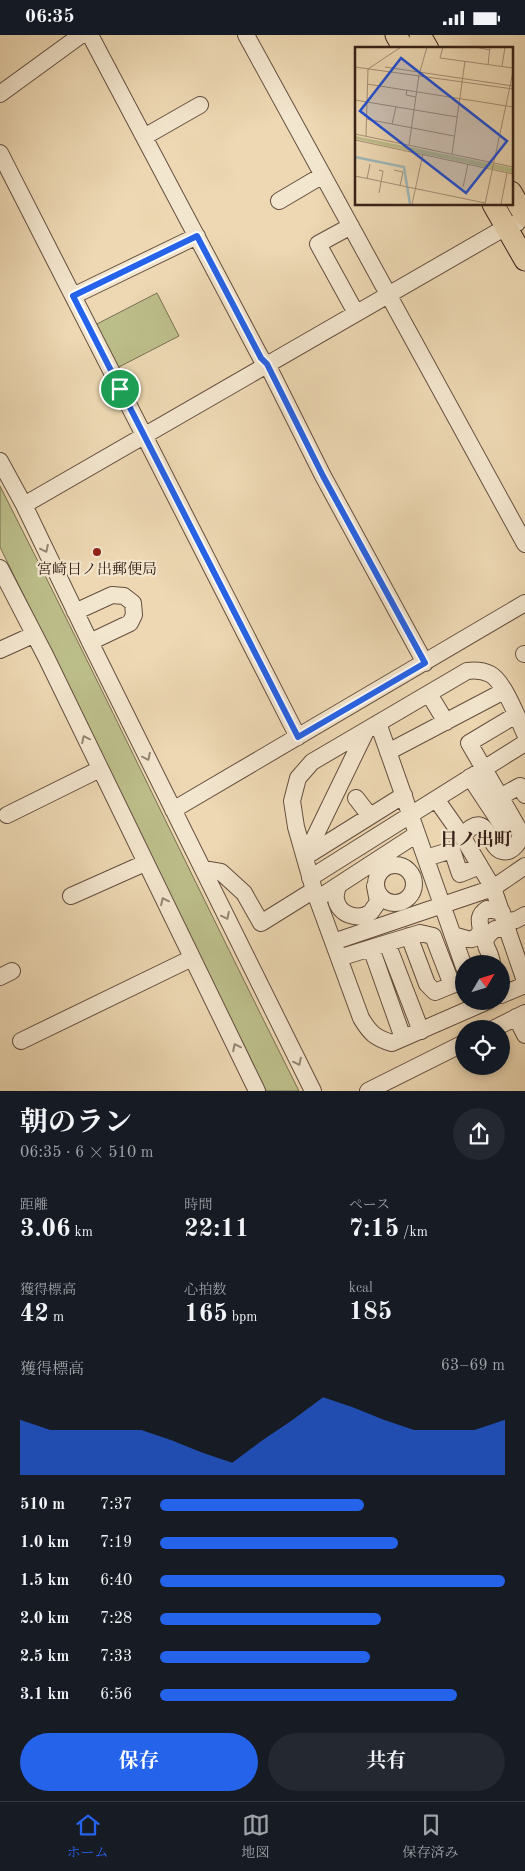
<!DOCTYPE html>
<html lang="ja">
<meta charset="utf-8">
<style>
:root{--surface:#171b24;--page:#242831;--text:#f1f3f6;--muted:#9ea1a6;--line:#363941;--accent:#2563eb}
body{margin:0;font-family:"Old Standard TT","Noto Serif JP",serif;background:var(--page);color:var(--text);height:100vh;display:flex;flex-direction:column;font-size:19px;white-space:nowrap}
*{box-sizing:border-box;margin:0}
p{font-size:16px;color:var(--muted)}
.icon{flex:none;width:28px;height:28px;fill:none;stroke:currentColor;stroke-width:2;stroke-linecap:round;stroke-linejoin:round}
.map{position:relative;height:1056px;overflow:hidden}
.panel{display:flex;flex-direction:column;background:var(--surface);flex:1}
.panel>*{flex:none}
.needle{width:32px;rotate:52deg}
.controls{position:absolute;left:455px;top:920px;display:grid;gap:10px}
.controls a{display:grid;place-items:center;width:55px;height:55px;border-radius:50%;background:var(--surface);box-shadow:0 2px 8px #0003;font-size:25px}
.pin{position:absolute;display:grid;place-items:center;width:42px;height:42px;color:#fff;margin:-21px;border:2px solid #fff;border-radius:50%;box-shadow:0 1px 5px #0007}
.round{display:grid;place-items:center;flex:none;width:52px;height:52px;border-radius:26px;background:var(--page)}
.head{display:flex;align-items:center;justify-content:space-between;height:85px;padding:0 20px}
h1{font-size:28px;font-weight:700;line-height:38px}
.stats{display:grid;grid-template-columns:repeat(3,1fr);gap:8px;height:85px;padding:5px 20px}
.stats div{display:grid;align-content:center}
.stats b{font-size:25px;font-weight:700}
.stats small{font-size:14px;font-weight:400}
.stats p{font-size:14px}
.chart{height:140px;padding:10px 20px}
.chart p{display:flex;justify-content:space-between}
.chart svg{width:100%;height:90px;margin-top:5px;fill:var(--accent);opacity:.7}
.button{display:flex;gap:10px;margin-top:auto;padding:10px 20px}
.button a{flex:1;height:58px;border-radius:30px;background:var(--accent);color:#fff;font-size:20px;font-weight:700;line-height:58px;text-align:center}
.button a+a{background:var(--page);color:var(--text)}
ul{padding:0 20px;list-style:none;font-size:16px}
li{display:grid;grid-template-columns:80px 60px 1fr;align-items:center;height:38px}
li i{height:12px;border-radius:6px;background:var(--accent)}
.status{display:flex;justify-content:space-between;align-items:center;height:35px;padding:0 25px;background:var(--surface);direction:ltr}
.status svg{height:14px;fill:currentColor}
.tab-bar{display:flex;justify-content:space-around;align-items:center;height:70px;border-top:1px solid var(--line);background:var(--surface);font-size:14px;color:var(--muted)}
.tab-bar a{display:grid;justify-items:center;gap:2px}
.tab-bar .current{color:var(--accent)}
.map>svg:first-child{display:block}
.green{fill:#bcbe8a;stroke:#7a7051}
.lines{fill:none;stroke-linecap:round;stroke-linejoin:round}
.minor-casing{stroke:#644f3f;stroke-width:18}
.major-casing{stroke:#372118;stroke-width:23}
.minor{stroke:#f3e6ce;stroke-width:16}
.major{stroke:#edd8b3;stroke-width:21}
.oneway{stroke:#958473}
.route-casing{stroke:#fff;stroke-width:10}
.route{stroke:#2563eb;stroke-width:6}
.poi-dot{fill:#8f2418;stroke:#f3e6ce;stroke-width:2}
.labels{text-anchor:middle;stroke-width:4.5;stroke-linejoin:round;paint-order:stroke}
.poi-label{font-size:15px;fill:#372118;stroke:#f3e6ce}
.quarter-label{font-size:18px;font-weight:bold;fill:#372118;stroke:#f3e6ce}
.inset-river{fill:none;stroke:#9eb7b8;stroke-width:2.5}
.inset-road{fill:none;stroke:#a48f75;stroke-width:1}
.view{fill:#1d4ed8;fill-opacity:0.15;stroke:#1d4ed8;stroke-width:2.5}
.inset-edge{fill:none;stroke:#372118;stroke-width:2.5}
</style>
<div class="status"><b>06:35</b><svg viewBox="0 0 49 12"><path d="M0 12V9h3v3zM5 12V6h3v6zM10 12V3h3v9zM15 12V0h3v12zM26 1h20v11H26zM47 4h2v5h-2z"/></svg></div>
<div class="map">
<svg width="525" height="1056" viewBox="0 0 525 1056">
<rect width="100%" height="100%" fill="#edd8b3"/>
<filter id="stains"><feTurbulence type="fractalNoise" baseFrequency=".004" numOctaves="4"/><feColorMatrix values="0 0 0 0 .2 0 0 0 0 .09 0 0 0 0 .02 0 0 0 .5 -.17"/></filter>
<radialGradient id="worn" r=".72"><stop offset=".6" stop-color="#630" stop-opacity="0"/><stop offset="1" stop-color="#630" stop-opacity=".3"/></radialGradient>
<path class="green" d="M157,258l22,43 -62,32 -22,-43z
M0,451c102,201 198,404 299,605h-33l-266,-544z"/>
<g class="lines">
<g class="minor-casing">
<path id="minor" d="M90,0l171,323 6,6 56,112 102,187
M246,0l279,509
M0,59l81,-59
M144,102l56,-32
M0,118l298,584
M279,166l44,-26
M351,191l-33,18 38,69
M73,261l124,-60
M0,426l24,44 66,137 223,449
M24,470l482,-278 11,-4
M0,533l46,89 211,434
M75,577l37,-17 12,1 9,7 1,12 -4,8 -40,19
M0,615l33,-15
M524,619h1
M429,659l17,28
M378,688l86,244
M366,696l-61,126 99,-62
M388,717l116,-61
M470,742l33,50
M500,762l20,-11 5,9
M356,763l14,18
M436,764l26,37 31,52 32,93
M173,775l352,-207
M7,780l93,-46
M462,801c27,-30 25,12 40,15 11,3 20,-11 18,-20l-51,-88 47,-28
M426,823l26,-8 8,24 20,-8
M376 849a19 19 0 1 1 38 0a19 19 0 1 1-38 0Z
M203,834l18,3 23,21 17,30 53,-33
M310,843l215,-135
M338,851c-1,4 -3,9 -2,13 2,15 22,23 35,13 2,-3 5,-7 7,-10l-3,-16
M71,861l74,-33
M317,864l100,-65
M505,886l11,-1 9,-5
M453,900c13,3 21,10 28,-5 -2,-10 -3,-15 6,-21l15,3
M409,901l18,48 8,8 17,-7
M333,907l160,-54 32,-22
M387,908l33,-10 13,3 19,49 12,-5
M371,913l32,90
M339,923l48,-15 34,88
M492,929c-1,-17 -16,-20 3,-35h13
M0,942l12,-6
M501,960l24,-10
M488,966l-96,42c-17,-5 -22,-10 -31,-25l-47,-128 -18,-63 -4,-26 6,-23 14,-16 155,-91c8,-1 15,-1 23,3 14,7 28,45 35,60
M516,982l9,18
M493,994l32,-16
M21,1006l171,-83
M368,1056l96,-48"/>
</g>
<g class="major-casing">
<path id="major" d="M396,0l8,14
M420,0l8,14
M511,157l14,24
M493,169l32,56"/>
</g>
<use href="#minor" class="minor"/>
<use href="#major" class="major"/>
</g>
<defs><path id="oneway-chevron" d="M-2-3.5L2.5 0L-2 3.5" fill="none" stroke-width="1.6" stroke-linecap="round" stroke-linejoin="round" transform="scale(1.25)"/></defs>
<g class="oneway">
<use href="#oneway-chevron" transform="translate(45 514) rotate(64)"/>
<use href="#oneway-chevron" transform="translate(85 704) rotate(-116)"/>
<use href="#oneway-chevron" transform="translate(147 722) rotate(64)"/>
<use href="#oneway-chevron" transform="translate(164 866) rotate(-116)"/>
<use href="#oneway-chevron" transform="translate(226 881) rotate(64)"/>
<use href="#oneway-chevron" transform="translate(236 1012) rotate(-116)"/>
<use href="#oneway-chevron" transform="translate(298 1027) rotate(64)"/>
</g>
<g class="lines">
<g class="route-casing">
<path id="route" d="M197,201l64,122 6,6 56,112 102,187 -127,74 -225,-441z"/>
</g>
<use href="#route" class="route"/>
</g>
<circle class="poi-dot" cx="97" cy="517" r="5"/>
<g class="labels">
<g class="poi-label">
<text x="97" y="539">宮崎日ノ出郵便局</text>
</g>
<g class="quarter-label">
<text x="476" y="810">日ノ出町</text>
</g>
</g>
<g transform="translate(355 12)">
<rect width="158" height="158" fill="#edd8b3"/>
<path d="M0,89l157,32v5l-157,-34z" fill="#bcbe8a"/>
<path class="inset-river" d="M0,110l49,10 6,37"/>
<path class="inset-road" d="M88,0l-3,11 73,10M120,0l15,3M133,18l2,-18M147,19l3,-19M0,20l158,22M30,20l128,19M12,37l146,23M52,43l-1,5 10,2M0,53l102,17M11,72l88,17M37,77l4,-17M0,87l158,33M11,89l2,-67 33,-22M0,93l158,34M54,98l10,-70 8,-28M97,107l13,-93M39,123l9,2 -3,14M0,129l130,27M12,132l3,-15M108,140l5,-23M24,146l4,-22 -4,-1M57,157l11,-50M130,157l28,-132M146,157l6,-31"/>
<path class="view" d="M46,11l106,83 -41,52 -106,-82z"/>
<rect width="158" height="158" class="inset-edge"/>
</g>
<rect width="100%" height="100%" filter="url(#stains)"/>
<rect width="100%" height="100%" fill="url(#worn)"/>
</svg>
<div class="controls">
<a><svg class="needle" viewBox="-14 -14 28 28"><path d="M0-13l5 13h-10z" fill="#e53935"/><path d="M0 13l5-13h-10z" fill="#9ea1a6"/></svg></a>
<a><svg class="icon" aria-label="locate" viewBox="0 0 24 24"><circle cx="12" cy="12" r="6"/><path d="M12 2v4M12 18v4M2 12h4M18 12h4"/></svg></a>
</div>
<div class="pin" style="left:120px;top:354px;background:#1e9e55"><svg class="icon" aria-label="arrive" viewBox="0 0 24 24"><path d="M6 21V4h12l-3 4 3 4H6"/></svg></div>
</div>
<section class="panel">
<div class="head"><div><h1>朝のラン</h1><p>06:35 · 6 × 510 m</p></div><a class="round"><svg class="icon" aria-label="share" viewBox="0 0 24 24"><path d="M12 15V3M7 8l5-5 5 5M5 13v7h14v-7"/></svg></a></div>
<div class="stats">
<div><p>距離</p><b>3.06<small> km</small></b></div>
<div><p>時間</p><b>22:11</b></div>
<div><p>ペース</p><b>7:15<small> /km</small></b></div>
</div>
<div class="stats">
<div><p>獲得標高</p><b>42<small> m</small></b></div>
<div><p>心拍数</p><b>165<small> bpm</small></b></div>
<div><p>kcal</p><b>185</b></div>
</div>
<div class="chart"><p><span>獲得標高</span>63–69 m</p>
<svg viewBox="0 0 160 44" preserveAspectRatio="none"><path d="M0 44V17L10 22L20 22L30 22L40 22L50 27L60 33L70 38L80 27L90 17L100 6L110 11L120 17L130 22L140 22L150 22L160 17V44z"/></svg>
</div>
<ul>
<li><b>510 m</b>7:37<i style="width:59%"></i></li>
<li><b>1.0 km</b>7:19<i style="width:69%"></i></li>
<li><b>1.5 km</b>6:40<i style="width:100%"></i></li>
<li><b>2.0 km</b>7:28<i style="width:64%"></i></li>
<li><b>2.5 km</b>7:33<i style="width:61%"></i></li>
<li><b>3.1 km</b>6:56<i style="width:86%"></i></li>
</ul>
<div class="button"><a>保存</a><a>共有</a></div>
</section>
<nav class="tab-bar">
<a class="current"><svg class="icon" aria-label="home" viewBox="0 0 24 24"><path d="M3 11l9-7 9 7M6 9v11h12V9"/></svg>ホーム</a>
<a><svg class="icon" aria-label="map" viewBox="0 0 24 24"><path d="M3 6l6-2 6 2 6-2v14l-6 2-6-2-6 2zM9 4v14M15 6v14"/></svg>地図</a>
<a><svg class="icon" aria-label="saved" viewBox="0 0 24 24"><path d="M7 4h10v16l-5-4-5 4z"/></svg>保存済み</a>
</nav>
